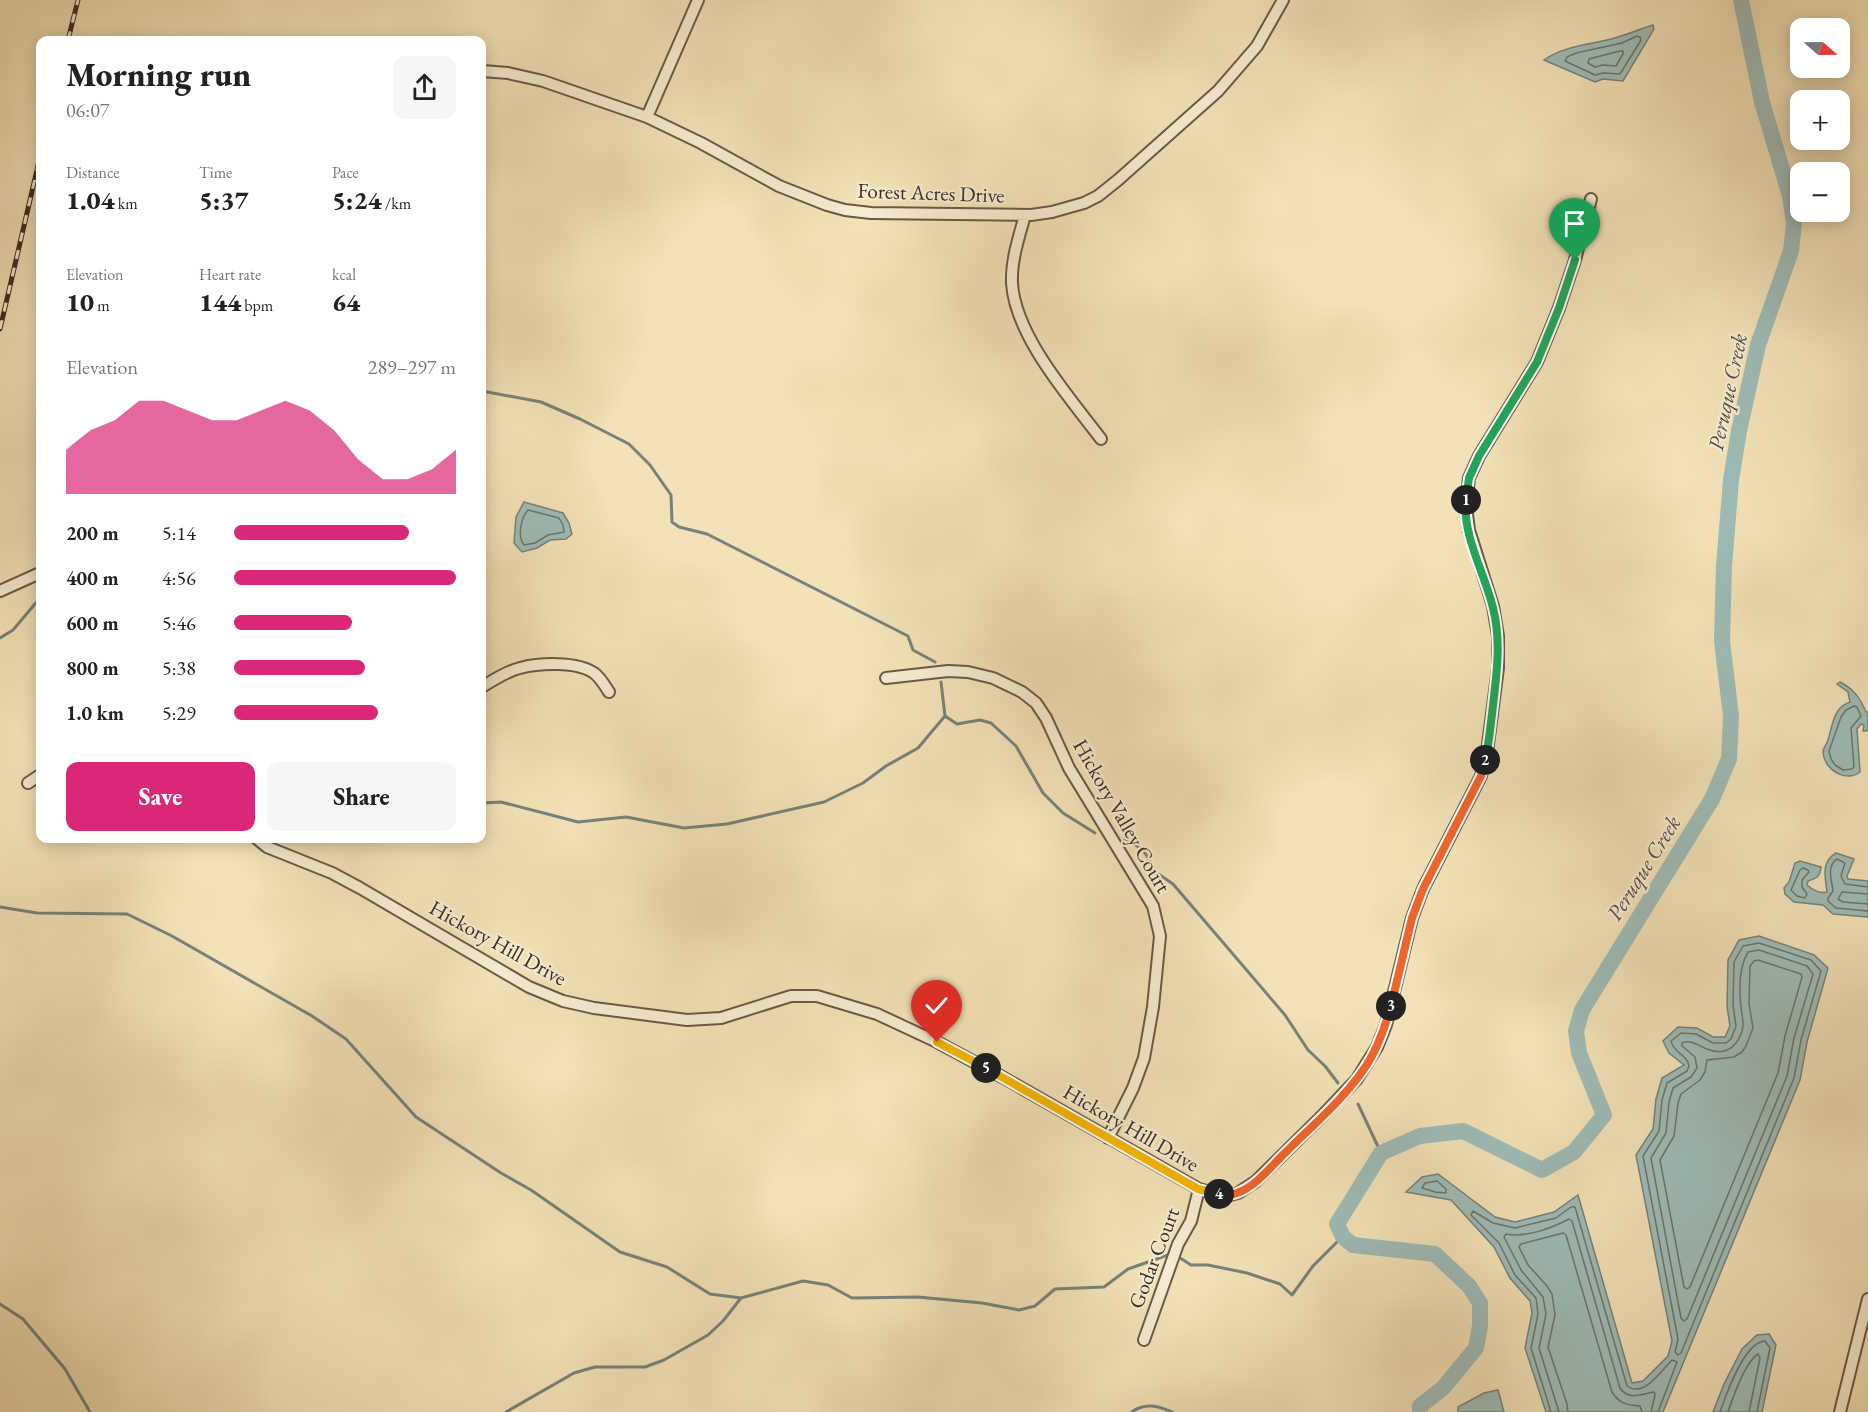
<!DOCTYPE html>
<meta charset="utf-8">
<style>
:root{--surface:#fff;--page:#f6f6f6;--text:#222;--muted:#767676;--accent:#db2777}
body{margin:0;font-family:"EB Garamond",serif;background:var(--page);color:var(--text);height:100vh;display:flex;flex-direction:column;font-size:22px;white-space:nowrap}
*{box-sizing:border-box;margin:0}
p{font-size:20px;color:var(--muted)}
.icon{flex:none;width:33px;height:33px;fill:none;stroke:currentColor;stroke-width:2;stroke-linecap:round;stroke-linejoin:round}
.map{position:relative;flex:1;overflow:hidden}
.details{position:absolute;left:36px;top:36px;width:450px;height:807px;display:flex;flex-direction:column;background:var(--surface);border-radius:12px;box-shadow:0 3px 15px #0003}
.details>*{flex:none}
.needle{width:39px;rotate:110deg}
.fabs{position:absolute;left:1790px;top:18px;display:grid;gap:12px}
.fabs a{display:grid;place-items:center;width:60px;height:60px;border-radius:12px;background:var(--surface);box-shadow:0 3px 15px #0003;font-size:30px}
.pin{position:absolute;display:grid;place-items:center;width:51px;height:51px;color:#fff;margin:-62px -26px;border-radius:50% 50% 50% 0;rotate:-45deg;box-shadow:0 0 6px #0007}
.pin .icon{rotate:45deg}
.km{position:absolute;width:30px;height:30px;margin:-15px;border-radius:50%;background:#222;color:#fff;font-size:16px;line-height:30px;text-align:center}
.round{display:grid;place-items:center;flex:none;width:63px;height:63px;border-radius:12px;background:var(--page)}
.overview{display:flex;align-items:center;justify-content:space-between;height:102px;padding:0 30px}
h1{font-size:33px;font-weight:800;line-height:45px}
.metrics{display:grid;grid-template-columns:repeat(3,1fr);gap:9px;height:102px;padding:6px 30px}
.metrics div{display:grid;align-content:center}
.metrics b{font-size:26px;font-weight:800}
.metrics small{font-size:16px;font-weight:400}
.metrics p{font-size:16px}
.chart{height:168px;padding:12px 30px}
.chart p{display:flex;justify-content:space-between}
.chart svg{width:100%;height:108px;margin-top:6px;fill:var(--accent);opacity:.7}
.primary-button{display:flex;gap:12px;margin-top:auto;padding:12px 30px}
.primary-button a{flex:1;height:69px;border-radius:12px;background:var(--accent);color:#fff;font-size:24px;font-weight:800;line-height:69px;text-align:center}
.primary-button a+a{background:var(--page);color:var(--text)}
ul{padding:0 30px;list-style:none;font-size:20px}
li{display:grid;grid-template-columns:96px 72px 1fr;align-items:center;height:45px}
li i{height:15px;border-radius:8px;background:var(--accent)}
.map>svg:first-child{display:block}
.water{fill:#9ebcb7;stroke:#76827b;stroke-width:1.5}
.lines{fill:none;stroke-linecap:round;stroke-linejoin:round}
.shore{stroke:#6c746c;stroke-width:1.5}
.stream{stroke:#76827b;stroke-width:3}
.river{stroke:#9ebcb7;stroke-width:16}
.minor-casing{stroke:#695a46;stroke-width:14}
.minor{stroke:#f7ecd0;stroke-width:10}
.rail-casing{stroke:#3b2c21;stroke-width:5}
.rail{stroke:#f7ecd0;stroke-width:3;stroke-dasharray:9;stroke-linecap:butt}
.split-1-casing{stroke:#fff;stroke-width:12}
.split-2-casing{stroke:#fff;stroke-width:12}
.split-3-casing{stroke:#fff;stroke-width:12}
.split-4-casing{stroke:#fff;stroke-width:12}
.split-5-casing{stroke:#fff;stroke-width:12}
.split-6-casing{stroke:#fff;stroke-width:12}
.split-1{stroke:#22a559;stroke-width:8}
.split-2{stroke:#22a559;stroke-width:8}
.split-3{stroke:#f0652b;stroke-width:8}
.split-4{stroke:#f0652b;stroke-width:8}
.split-5{stroke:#f5b400;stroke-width:8}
.split-6{stroke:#f5b400;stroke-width:8}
.labels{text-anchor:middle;stroke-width:4.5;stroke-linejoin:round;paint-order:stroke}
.street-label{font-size:21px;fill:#3b2c21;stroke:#f7ecd0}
.water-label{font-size:22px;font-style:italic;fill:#545046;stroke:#f7ecd0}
</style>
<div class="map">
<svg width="1868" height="1412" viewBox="0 0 1868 1412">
<rect width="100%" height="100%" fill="#f3e2b7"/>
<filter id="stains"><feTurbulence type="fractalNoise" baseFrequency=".00333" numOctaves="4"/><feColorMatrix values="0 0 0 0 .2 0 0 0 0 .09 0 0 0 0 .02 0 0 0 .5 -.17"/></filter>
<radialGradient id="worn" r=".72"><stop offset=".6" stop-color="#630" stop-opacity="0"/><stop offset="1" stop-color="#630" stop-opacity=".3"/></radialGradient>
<path class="water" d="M1653,25l1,4 -31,52 -20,-2 -8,3 -51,-22c22,-16 52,-15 77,-24 11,-3 21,-8 32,-11z
M524,502l39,11 6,10 3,11 -6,5 -16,1 -13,8 -15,4 -8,-9 2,-26z
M1840,682c14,7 20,16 26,30h2v18l-2,1h-3l1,-6 -3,-1 -4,5 3,43c-14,11 -36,-2 -37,-20 0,-4 4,-8 5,-12 5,-16 5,-32 22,-38l-2,-10 -11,-8z
M1836,853l18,6 -7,17 1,3 20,2v36l-35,-3 -10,-9 -29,-3 -9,-8 -1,-6 5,-6 6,-19 5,-2 21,6c-1,9 -3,11 -13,14l-1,4c6,5 13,9 20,7 -2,-16 -6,-30 9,-39z
M1759,936l55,19 14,13 -21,74 -7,38 -137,332h-117l-21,-64 7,-35 -2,-12 -20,-23 -16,-31 -43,-47 -45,-8 16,-15 16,-3 57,43 20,5 39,-10 24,-17 54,188 11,-2 25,-25 4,-15 -36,-186 17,-26 3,-30 6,-21 22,-13 -15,-12 -6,-12 15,-14 19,1 16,9h12l5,-11 -3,-20 1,-46 11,-20z
M1769,1334l7,11 -14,67h-49l11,-28 18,-35 15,-14z
M1498,1390l6,22h-46v-5l26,-14z"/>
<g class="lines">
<path class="shore" d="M1637,36l3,1 1,3 -21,34 -17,-1 -8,2 -30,-14 2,-4 9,-4 46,-10z
M1620,51h3v3l-7,12 -13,-1 -8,2 -7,-4 1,-4z
M528,510l31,8 4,7 1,7 -16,3 -13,8 -11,2c-7,-9 -3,-27 4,-35z
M1854,706l3,1 4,9 -10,12 3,39 -2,2 -9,1 -8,-5 -4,-6 -2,-8 12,-34 5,-7z
M1803,868l5,2 1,2 -7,8v7l5,7 -2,4 -8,-2 -6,-6 9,-20z
M1868,887l-23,-3 -4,-8 4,-13 -8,-4c-11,7 -5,22 -4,32l-5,7v3l8,7 32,3
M1868,894l-26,-2 -4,7 5,3 25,2
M1759,943l52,17 10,11 -20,69 -7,38 -113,275 -3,2 -3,-3 3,-13 -35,-183 16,-25 3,-31 5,-17 20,-12 2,-5c-1,-11 -16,-13 -18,-25l10,-8 15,1 17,9h13l5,-4 5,-13 -3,-21 1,-43 9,-16z
M1759,950l48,16 6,8 -19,64 -7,38 -100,243 -3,2 -3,-3 -30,-160 15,-25 3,-31 4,-14 18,-11 6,-9 -2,-11 -13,-11v-3c10,-4 16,3 25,6 16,7 28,0 34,-15 4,-9 1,-17 0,-27 -2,-17 -2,-40 7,-55z
M1758,960l43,14 1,3 -17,59 -7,37 -88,214 -3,2 -3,-2 -24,-127 14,-24 4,-33 3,-9 19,-14 5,-8 2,-12 27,-3 8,-5 4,-6 7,-18 -4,-24 1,-38 4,-5z
M1437,1181l9,8v4l-11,-1 -13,-4 3,-5z
M1551,1412l-20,-64 7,-34 -2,-16 -21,-23 -16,-32 -28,-28 2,-4 20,12 22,5 41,-10 15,-11h4l52,179c17,12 34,-15 45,-26l5,2 -19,50
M1559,1412l-20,-64 7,-34 -3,-17 -22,-27 -17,-33 2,-3c20,4 46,-6 63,-15l3,2 48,167c9,13 22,6 34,4l1,3 -4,17
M1568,1412l-1,-8 -19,-57 7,-32 -3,-21 -5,-8 -19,-21 -9,-18 2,-3 42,-11 3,2 46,157c7,12 16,13 28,14l2,6
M1720,1412c6,-17 24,-70 45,-71l5,7 -13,64
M1728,1412c5,-15 17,-50 30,-58l2,4 -11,54"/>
<path class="stream" d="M482,391l59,11 39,17 49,25 21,21 21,30 1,27 7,5 28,7 201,102 5,14 22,12
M0,638l13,-8 27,-32
M945,716l12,8 23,-4 11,3 25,23 27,47 20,20 32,20
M482,803l19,-1 77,20 48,-5 58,11 43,-4 97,-22 39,-19 23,-17 32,-18 27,-32 -4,-34
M1125,839l17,10 7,10 5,12 19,13 112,131 23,35 17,16 13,17
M0,907l37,6 90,1 45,22 140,80 34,23 70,78 85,56 30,17 89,62 47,15 43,27 31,4 62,-17 25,4 24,13 66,-1 64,6 37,7 16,-4 20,-17 49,-2 24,-18 40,-14
M1358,1104l23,49
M1177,1256l14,9h17l39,8 33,11 12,11 21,-29 26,-26 -2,-16
M0,1304l23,15 42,50 25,43
M506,1412l68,-39 21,-6h50l19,-7 44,-25 15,-14 18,-23
M1132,1412c13,-10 26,-6 40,0"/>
<path class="river" d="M1420,1412v-6l23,-18 33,-40 4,-22v-23l-11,-17 -34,-32 -82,-9 -10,-8 -6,-13 44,-71 39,-17 43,-5 79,39 32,-18 30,-37 -25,-62 -3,-22 6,-21 130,-211 17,-40 2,-43 -9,-75 2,-75 7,-86 8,-49 19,-86 33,-94 3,-28 -4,-27 -28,-94 -21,-102"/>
<g class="minor-casing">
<path id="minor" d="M482,71l26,2 35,8 104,36 54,26 78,43 48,19 18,5 26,3 160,2 21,-3 32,-9 14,-7 20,-16 100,-89 39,-45 26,-46
M647,117l51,-117
M1025,215c-6,22 -14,45 -13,68 3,53 58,115 89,156
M0,591l40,-18
M886,678l62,-7 20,1 25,6 29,14 14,11 10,15 23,50 84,138 7,30 -7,71 -9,51 -11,30 -25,50
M482,687c11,-7 25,-16 38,-19 19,-5 57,-7 74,5 6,4 11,13 15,19
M28,783l12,-8
M256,838l11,9 65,26 28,15 169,99 34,14 31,7 93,12 34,-2 70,-22h26l60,18 60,28 67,36 195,111 27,7 12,-3 17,-11 67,-66 35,-37 20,-32 9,-22 26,-107 11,-29 58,-113 6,-24 11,-84v-32l-5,-30 -24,-76 -3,-24 3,-28 10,-22 58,-94 22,-54 16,-48 16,-61
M1144,1340l34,-96 13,-23 8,-32
M1840,1412l28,-113"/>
</g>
<use href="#minor" class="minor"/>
<g class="rail-casing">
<path id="rail" d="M68,40l10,-40
M0,329l40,-172"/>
</g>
<use href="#rail" class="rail"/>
</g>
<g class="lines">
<g class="split-1-casing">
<path id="split-1" d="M1466,500l3,-22 10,-22 58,-94 22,-54 16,-48"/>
</g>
<g class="split-2-casing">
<path id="split-2" d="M1466,500c-4,35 19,74 27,108 9,35 3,70 -1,106 -2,15 -3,31 -7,46"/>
</g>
<g class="split-3-casing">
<path id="split-3" d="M1391,1006l21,-88 11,-29 58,-113 4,-16"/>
</g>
<g class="split-4-casing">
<path id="split-4" d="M1219,1194c6,2 12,1 18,-1 20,-7 35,-28 50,-42 27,-27 58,-53 79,-85 12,-18 19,-39 25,-60"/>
</g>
<g class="split-5-casing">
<path id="split-5" d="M986,1068l212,121 21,5"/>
</g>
<g class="split-6-casing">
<path id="split-6" d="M937,1042l49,26"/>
</g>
<use href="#split-1" class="split-1"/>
<use href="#split-2" class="split-2"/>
<use href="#split-3" class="split-3"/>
<use href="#split-4" class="split-4"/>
<use href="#split-5" class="split-5"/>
<use href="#split-6" class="split-6"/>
</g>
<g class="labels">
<g class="street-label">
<text transform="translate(931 193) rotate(2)" y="7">Forest Acres Drive</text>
<text transform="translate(1122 816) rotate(60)" y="7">Hickory Valley Court</text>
<text transform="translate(498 943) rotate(29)" y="7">Hickory Hill Drive</text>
<text transform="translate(1131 1128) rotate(30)" y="7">Hickory Hill Drive</text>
<text transform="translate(1154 1258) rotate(-69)" y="7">Godar Court</text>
</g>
<g class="water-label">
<text transform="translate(1727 392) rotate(-78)" y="8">Peruque Creek</text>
<text transform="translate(1643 868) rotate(-58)" y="8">Peruque Creek</text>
</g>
</g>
<rect width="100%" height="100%" filter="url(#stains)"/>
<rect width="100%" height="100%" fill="url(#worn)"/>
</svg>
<div class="fabs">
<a><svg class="needle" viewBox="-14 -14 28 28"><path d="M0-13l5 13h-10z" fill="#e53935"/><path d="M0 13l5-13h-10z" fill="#767676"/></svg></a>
<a>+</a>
<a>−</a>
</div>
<div class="pin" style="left:1575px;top:260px;background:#1e9e55"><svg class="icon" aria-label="arrive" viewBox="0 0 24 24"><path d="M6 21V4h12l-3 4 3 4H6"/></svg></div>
<div class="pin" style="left:937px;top:1042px;background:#d93025"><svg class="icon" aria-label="check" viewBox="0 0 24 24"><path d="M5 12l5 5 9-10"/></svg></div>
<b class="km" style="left:1466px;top:500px">1</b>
<b class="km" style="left:1485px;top:760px">2</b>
<b class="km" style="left:1391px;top:1006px">3</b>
<b class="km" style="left:1219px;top:1194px">4</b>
<b class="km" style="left:986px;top:1068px">5</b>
<section class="details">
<div class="overview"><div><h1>Morning run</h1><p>06:07</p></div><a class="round"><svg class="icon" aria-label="share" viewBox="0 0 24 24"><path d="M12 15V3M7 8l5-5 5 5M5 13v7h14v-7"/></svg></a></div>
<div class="metrics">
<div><p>Distance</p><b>1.04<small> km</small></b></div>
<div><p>Time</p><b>5:37</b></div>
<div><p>Pace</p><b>5:24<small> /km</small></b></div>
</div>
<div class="metrics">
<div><p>Elevation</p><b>10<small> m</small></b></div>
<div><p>Heart rate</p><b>144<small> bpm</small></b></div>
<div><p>kcal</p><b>64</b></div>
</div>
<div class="chart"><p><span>Elevation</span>289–297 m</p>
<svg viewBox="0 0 160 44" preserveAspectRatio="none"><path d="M0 44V26L10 18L20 14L30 6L40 6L50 10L60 14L70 14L80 10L90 6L100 10L110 18L120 30L130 38L140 38L150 34L160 26V44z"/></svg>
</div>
<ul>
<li><b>200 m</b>5:14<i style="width:79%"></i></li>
<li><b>400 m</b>4:56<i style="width:100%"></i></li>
<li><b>600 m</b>5:46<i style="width:53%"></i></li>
<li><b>800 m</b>5:38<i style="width:59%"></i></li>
<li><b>1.0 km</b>5:29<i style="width:65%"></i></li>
</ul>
<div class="primary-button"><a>Save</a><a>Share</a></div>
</section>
</div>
